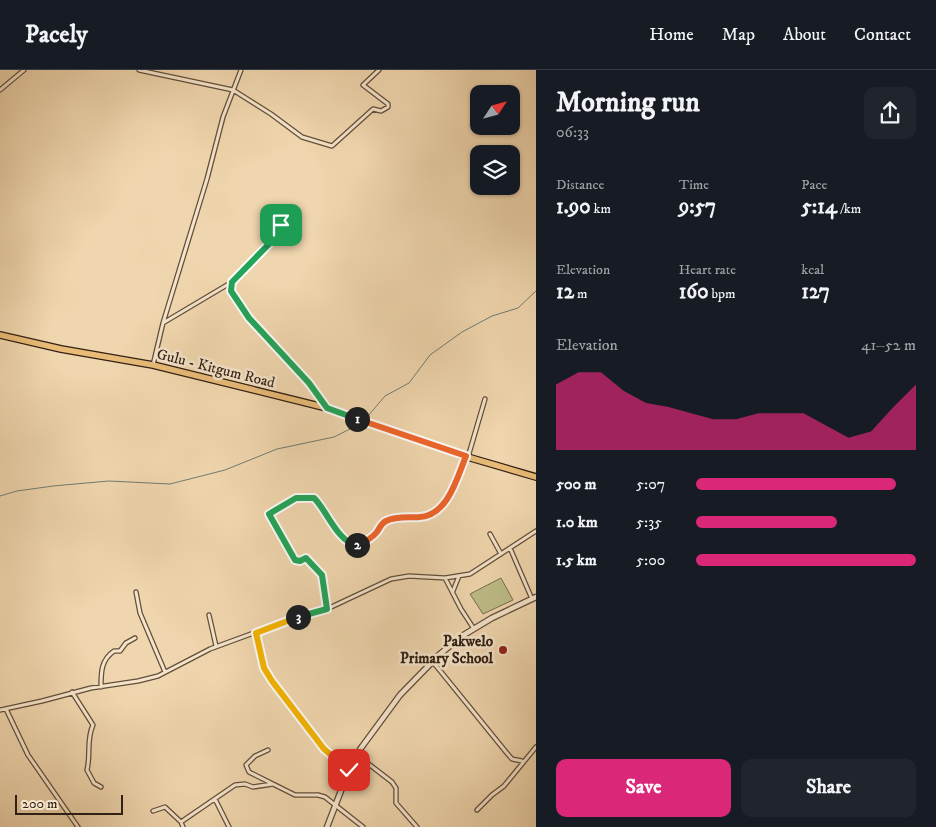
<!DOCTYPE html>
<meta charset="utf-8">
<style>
:root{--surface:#171b24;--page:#20242c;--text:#f1f3f6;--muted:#9ea1a6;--line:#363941;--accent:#db2777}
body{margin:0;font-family:"IM FELL DW Pica",serif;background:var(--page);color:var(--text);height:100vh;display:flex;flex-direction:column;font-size:19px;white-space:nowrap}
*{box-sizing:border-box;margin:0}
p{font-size:16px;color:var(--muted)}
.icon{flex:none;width:28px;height:28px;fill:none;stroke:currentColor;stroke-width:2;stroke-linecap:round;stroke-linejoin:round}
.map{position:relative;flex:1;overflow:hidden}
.panel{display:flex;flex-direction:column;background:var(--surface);width:400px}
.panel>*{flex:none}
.needle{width:32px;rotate:54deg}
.buttons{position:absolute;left:470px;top:15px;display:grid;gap:10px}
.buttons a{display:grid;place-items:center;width:50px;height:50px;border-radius:10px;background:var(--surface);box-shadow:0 1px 4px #0004;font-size:25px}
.scale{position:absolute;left:15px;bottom:12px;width:108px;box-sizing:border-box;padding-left:5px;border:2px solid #312015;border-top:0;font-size:14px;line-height:18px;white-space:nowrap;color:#312015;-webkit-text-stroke:4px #f5e4ca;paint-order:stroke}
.pin{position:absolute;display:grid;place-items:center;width:42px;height:42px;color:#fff;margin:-21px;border-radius:10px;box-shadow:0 2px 8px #0006}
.km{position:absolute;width:25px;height:25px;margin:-12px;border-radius:50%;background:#222;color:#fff;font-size:14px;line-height:25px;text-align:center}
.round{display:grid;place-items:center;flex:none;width:52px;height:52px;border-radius:10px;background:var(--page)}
.head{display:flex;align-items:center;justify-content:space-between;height:85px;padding:0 20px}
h1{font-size:28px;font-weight:700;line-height:38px}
.metrics{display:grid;grid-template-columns:repeat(3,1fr);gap:8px;height:85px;padding:5px 20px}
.metrics div{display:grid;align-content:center}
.metrics b{font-size:21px;font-weight:700}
.metrics small{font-size:14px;font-weight:400}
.metrics p{font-size:14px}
.chart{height:140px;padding:10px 20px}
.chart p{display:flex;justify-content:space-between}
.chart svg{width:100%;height:90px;margin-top:5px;fill:var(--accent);opacity:.7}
.button{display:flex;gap:10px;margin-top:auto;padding:10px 20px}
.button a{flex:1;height:58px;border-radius:10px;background:var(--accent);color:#fff;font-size:20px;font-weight:700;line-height:58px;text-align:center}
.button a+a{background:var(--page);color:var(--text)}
ul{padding:0 20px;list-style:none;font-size:16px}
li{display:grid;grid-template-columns:80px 60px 1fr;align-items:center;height:38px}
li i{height:12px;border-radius:6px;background:var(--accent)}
header{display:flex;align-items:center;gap:30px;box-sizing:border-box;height:70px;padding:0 25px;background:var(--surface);border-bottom:1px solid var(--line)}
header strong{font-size:24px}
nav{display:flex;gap:28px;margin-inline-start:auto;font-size:18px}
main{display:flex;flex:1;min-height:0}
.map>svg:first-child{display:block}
.green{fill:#bdbd88;stroke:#776e4e}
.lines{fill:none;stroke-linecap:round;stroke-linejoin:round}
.stream{stroke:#707c71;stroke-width:1}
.minor-casing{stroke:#614e3b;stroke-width:5.5}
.tertiary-casing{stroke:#614e3b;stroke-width:7}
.primary-casing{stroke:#312015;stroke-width:8}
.minor{stroke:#f5e4ca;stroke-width:3}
.tertiary{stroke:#f5e4ca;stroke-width:4.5}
.primary{stroke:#e8bb77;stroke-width:5.5}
.split-1-casing{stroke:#fff;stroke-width:10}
.split-2-casing{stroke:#fff;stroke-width:10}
.split-3-casing{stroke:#fff;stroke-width:10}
.split-4-casing{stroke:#fff;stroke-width:10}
.split-1{stroke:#22a559;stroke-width:6}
.split-2{stroke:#f0652b;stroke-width:6}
.split-3{stroke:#22a559;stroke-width:6}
.split-4{stroke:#f5b400;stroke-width:6}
.poi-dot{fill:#8f2418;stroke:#f5e4ca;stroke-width:2}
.labels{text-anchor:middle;stroke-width:5;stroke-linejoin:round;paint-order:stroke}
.street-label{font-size:15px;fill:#312015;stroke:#f5e4ca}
.poi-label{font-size:15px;font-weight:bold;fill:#312015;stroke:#f5e4ca;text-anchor:end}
</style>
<header>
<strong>Pacely</strong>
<nav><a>Home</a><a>Map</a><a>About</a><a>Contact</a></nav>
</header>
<main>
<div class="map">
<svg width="536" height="757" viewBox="0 0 536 757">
<rect width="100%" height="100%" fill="#f0d6ae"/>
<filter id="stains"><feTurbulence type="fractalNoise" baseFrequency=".004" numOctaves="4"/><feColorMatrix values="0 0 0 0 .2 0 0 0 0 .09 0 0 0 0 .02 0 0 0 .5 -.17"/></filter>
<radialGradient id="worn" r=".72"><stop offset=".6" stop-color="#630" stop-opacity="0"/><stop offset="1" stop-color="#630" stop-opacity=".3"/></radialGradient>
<path class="green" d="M501,508l12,22 -30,14 -13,-20z"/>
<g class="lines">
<path class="stream" d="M368,346l17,-20 24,-13 21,-28 32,-23 30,-16 26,-8 18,-17
M0,426l17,-5 36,-5 56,-5 61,3 55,-14 52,-21 57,-12 28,-14"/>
<g class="minor-casing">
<path id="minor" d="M139,0l94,20
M0,20l24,-20
M233,20l38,24 31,23 30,9 41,-37 8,2 7,-4v-3l-25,-19 16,-15
M231,212c-5,19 65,85 79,103 6,6 10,14 16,21
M163,253l69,-41 37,-39 12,-18 15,5
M153,295l10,-42 44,-144 16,-62 18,-47
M468,387l17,-58
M490,464l11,20
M510,478l22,51
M445,508l16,31 13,20
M453,521l6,-15
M136,522l4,21 25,59
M327,539l-5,-34 -16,-17 -6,3 -5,-1 -26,-47 27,-14 17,-2c13,12 23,42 39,47 7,3 20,-6 24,-11 4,-4 4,-9 10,-11 15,-9 38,1 52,-11 14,-12 20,-37 28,-54
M209,545l7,31
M256,563l8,35 8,13 52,68 25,21
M433,592l73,90 6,7 10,2
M101,617c0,-15 0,-27 13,-36h6l6,-8 9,-5
M72,622l21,33c-7,15 -2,29 -6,45l7,13 7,4
M6,639l22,46 50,72
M0,640l42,-9 49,-13 47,-7 20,-5 52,-27 98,-36 19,-4 64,-30 18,-3 36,2 25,-4 66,-43
M268,680l-13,6 -9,9 3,7 24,12
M357,685l35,27 4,6v15l21,24
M215,729l14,28
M477,740l15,-15 12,-9 32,-39
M153,741l12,-4 16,15
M183,757l-2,-5 54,-37 10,-1 8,3 20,-3 22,11h23l7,2 38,30"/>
</g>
<g class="tertiary-casing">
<path id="tertiary" d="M327,757l22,-57 12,-22 39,-53 40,-41 22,-18 30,-18 44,-21"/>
</g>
<g class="primary-casing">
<path id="primary" d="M0,265l61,14 92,16 174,43 137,48 72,21"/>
</g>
<use href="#minor" class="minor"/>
<use href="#tertiary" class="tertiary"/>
<use href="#primary" class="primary"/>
</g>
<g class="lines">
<g class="split-1-casing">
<path id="split-1" d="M281,155l-12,19 -37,38 -1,9 18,27 60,65 18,25 30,11"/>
</g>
<g class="split-2-casing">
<path id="split-2" d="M357,475c5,-2 15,-7 19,-12 4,-4 4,-9 10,-12 10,-5 23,-3 34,-4 28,-2 37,-39 46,-61l-109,-37"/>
</g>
<g class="split-3-casing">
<path id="split-3" d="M298,547l29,-8 -5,-34 -16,-17 -6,3 -5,-1 -26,-46 27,-16h18c12,11 24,45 43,47"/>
</g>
<g class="split-4-casing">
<path id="split-4" d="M298,547l-42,16 8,35 8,13 52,68 25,21"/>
</g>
<use href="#split-1" class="split-1"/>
<use href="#split-2" class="split-2"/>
<use href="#split-3" class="split-3"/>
<use href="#split-4" class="split-4"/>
</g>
<circle class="poi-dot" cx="503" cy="580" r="5"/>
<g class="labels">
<g class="street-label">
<text transform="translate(216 298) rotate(14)" y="5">Gulu - Kitgum Road</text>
</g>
<g class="poi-label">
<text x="493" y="576">Pakwelo<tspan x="493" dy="17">Primary School</tspan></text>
</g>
</g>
<rect width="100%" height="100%" filter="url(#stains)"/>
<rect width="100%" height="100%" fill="url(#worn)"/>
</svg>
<div class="buttons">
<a><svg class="needle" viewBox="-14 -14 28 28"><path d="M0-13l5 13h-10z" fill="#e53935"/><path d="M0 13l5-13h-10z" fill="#9ea1a6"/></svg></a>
<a><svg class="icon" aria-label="layers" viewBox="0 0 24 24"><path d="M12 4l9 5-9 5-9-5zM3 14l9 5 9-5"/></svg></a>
</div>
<div class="scale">200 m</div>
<div class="pin" style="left:281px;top:155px;background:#1e9e55"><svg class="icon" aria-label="arrive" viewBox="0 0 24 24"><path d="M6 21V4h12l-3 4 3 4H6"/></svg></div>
<div class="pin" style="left:349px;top:700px;background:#d93025"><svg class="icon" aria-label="check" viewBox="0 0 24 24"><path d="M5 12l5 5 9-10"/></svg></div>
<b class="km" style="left:357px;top:349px">1</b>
<b class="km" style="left:357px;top:475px">2</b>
<b class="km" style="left:298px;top:547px">3</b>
</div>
<section class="panel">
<div class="head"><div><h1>Morning run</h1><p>06:33</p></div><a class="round"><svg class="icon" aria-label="share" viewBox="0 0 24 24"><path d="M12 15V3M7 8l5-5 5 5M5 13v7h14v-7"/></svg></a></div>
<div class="metrics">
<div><p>Distance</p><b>1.90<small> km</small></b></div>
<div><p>Time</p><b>9:57</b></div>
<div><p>Pace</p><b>5:14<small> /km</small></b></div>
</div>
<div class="metrics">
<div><p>Elevation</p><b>12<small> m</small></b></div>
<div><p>Heart rate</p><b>160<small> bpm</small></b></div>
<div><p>kcal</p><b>127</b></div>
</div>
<div class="chart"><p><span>Elevation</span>41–52 m</p>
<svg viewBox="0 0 160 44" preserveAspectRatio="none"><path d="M0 44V12L10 6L20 6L30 15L40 21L50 23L60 26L70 29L80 29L90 26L100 26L110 26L120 32L130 38L140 35L150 23L160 12V44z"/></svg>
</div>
<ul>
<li><b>500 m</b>5:07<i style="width:91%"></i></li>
<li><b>1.0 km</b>5:35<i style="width:64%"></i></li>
<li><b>1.5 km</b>5:00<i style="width:100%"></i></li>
</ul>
<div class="button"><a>Save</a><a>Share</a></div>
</section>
</main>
